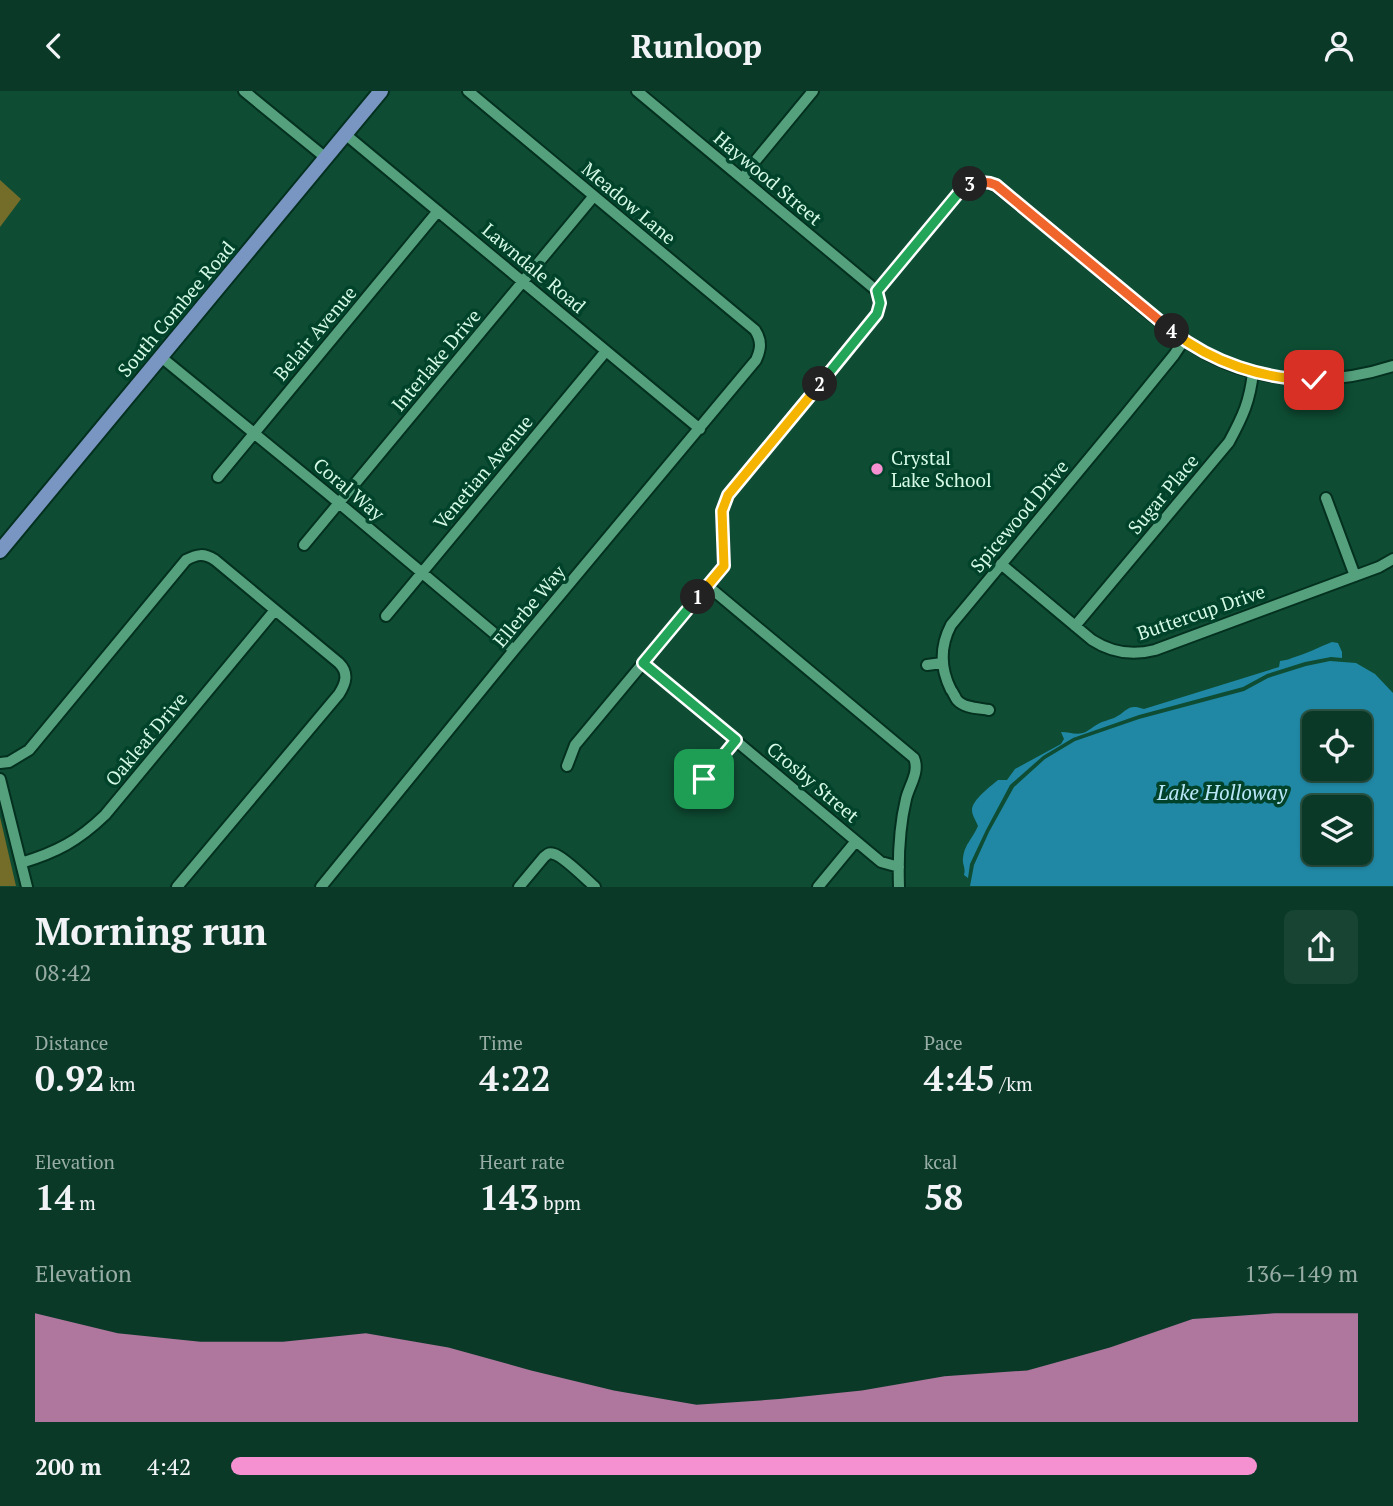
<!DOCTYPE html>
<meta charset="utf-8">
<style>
:root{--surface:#0a3a27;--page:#184533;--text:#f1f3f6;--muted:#99ada7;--line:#2a5444;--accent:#f590d1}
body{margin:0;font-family:"PT Serif",serif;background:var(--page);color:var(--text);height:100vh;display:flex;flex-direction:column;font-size:26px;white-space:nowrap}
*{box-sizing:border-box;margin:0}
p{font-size:23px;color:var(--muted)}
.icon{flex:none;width:38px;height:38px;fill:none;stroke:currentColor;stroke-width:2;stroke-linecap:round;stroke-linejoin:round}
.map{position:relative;height:796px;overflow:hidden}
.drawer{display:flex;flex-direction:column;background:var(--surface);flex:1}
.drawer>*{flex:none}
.controls{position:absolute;left:1302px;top:620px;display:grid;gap:14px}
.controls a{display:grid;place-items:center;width:70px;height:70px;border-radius:10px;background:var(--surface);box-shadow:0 2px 5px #0004,0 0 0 2px var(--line);font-size:35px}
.pin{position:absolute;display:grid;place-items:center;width:60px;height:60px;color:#fff;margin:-30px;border-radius:14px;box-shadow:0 4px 10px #0006}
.km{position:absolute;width:35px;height:35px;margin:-18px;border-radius:50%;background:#222;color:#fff;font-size:19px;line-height:35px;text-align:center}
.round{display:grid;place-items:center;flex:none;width:74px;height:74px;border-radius:10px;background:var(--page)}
.headline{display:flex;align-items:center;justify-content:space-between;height:119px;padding:0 35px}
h1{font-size:38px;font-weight:700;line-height:52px}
.figures{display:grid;grid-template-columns:repeat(3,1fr);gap:10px;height:119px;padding:7px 35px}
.figures div{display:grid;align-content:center}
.figures b{font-size:35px;font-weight:700}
.figures small{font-size:19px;font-weight:400}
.figures p{font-size:19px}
.chart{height:196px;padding:14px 35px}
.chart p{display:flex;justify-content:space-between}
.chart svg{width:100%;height:126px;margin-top:7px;fill:var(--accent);opacity:.7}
ul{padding:0 35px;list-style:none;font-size:23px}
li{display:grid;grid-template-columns:112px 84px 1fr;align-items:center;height:52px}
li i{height:18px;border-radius:9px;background:var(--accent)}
header{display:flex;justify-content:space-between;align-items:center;height:91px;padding:0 35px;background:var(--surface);font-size:32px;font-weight:700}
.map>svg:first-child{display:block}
.green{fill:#746c29}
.water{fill:#2088a5;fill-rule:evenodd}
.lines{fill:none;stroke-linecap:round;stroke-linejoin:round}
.minor-casing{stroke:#04301f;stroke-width:14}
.major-casing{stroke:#04301f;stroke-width:18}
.minor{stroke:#55a07d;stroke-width:10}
.major{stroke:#7896c1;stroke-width:14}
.split-1-casing{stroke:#fff;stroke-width:14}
.split-2-casing{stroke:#fff;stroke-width:14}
.split-3-casing{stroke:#fff;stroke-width:14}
.split-4-casing{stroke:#fff;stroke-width:14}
.split-5-casing{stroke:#fff;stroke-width:14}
.split-1{stroke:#22a559;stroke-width:9}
.split-2{stroke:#f5b400;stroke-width:9}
.split-3{stroke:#22a559;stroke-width:9}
.split-4{stroke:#f0652b;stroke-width:9}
.split-5{stroke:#f5b400;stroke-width:9}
.poi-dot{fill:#f590d1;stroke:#00422a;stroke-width:2.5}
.labels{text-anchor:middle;stroke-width:7;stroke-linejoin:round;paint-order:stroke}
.street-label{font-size:19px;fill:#d5fae6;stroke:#00422a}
.poi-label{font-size:19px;fill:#d5fae6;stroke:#00422a;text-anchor:start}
.water-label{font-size:21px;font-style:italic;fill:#bae7f8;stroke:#00422a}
</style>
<header><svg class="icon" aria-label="back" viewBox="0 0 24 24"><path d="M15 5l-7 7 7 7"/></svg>Runloop<svg class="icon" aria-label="person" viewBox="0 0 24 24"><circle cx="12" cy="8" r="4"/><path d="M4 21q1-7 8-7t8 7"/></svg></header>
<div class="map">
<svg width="1393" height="796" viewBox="0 0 1393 796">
<rect width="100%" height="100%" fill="#0e4d34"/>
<path class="green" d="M0,89l21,19 -21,28z
M0,726l16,69h-16z"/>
<path class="water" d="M1332,551l6,1 4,9v6l-11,-1 -26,5 -38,12 -24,13 -104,28 -66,23 -30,18 -33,29 -24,45 -16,34 -2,14 -4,-3c2,-8 -2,-10 -1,-17 1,-13 10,-20 15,-32 -2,-5 -6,-11 -6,-16 0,-10 19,-24 26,-30h9l8,-11 46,-25 3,-5 -3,-7c8,0 14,3 22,1 6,-2 9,-6 15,-9 5,-3 11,-4 16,-6 14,-7 13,-15 30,-9l135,-42 1,-6c4,-1 8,-1 12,-3 14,-4 27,-11 40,-16z
M1330,570l26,2 19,11 18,19v193h-423l4,-21 15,-33 25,-45 31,-28 30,-18 64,-22 105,-28 24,-13 38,-12zM1314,632h46v45h-46zM1314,716h46v45h-46z"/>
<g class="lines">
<g class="minor-casing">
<path id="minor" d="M244,0l82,67
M637,0l240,200
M345,43l355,295
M743,88l9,-14 61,-74
M877,200l84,-101c12,-8 22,-10 35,-4 39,31 78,63 116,96 23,19 46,40 71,57 62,45 139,50 210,27
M161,266l166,136 187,157
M218,386l220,-266
M1326,407l29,78
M304,454l289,-348
M1001,473l91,76c20,13 40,16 63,10l224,-83 14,-8
M708,495l206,172c6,14 -5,28 -8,41 -7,29 -8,58 -7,88
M386,525l220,-265
M1075,535l154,-184c14,-26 21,-41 24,-70
M643,572l238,199 18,5
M927,574l15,-2
M989,619c-11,-2 -25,-2 -32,-10 -1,-1 -5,-10 -6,-10 -11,-22 -11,-44 0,-65l175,-211 48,-59 10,-15
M0,672l9,-1 20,-12 157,-190c11,-6 18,-7 29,0l124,103c10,10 7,20 0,31l-162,193
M567,675l8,-21 149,-179 -2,-55 6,-16 149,-181 3,-11 -3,-12
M0,688l27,108
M685,701l19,-13 32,-39
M21,772c36,-11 57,-22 84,-48l170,-205
M321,796l193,-237 242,-290c5,-11 6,-19 -1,-30l-287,-239
M519,796l25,-30c4,-3 5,-5 10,-3 9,2 33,26 41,33
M818,796l38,-46"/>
</g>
<g class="major-casing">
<path id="major" d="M0,460l381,-460"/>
</g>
<use href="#minor" class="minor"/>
<use href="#major" class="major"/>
</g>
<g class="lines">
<g class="split-1-casing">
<path id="split-1" d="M698,506l-55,66 93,77 -32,39"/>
</g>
<g class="split-2-casing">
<path id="split-2" d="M698,506l26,-31 -2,-55 6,-16 92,-111"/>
</g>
<g class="split-3-casing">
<path id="split-3" d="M820,293l57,-70 3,-11 -3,-12 84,-101 9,-6"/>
</g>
<g class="split-4-casing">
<path id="split-4" d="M970,93c10,-2 17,-3 26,1l176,146"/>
</g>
<g class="split-5-casing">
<path id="split-5" d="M1172,240c41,32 91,48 142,49"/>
</g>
<use href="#split-1" class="split-1"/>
<use href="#split-2" class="split-2"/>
<use href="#split-3" class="split-3"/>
<use href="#split-4" class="split-4"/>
<use href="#split-5" class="split-5"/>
</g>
<circle class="poi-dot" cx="877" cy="378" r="7"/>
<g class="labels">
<g class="street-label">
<text transform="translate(768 87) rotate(40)" y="7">Haywood Street</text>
<text transform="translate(629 112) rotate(40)" y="7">Meadow Lane</text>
<text transform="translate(534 177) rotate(40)" y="7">Lawndale Road</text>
<text transform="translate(176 218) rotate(-50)" y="7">South Combee Road</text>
<text transform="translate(315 242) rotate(-50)" y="7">Belair Avenue</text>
<text transform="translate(436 269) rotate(-50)" y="7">Interlake Drive</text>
<text transform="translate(483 381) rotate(-50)" y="7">Venetian Avenue</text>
<text transform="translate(349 398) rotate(40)" y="7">Coral Way</text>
<text transform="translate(1163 403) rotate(-50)" y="7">Sugar Place</text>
<text transform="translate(1019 425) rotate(-50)" y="7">Spicewood Drive</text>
<text transform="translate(529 515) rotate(-50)" y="7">Ellerbe Way</text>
<text transform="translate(1201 521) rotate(-19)" y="7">Buttercup Drive</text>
<text transform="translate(146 648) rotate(-50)" y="7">Oakleaf Drive</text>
<text transform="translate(813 691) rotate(40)" y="7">Crosby Street</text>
</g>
<g class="poi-label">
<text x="891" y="374">Crystal<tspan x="891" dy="22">Lake School</tspan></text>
</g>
<g class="water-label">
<text x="1222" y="709">Lake Holloway</text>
</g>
</g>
</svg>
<div class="controls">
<a><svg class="icon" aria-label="locate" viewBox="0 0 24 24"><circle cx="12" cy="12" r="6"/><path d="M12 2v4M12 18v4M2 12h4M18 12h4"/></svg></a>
<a><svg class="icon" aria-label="layers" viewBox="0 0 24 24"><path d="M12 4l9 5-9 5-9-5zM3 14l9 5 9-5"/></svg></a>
</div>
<div class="pin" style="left:704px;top:688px;background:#1e9e55"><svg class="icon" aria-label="arrive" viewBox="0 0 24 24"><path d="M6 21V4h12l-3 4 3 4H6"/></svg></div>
<div class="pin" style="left:1314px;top:289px;background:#d93025"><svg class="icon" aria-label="check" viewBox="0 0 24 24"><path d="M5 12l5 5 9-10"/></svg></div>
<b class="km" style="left:698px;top:506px">1</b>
<b class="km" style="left:820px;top:293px">2</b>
<b class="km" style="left:970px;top:93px">3</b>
<b class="km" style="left:1172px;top:240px">4</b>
</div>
<section class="drawer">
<div class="headline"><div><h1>Morning run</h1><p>08:42</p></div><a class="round"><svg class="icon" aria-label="share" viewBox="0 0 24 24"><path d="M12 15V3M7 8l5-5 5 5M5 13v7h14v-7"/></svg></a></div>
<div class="figures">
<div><p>Distance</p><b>0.92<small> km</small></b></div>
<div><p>Time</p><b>4:22</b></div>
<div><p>Pace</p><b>4:45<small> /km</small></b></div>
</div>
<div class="figures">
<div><p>Elevation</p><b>14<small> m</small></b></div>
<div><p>Heart rate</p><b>143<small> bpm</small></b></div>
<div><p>kcal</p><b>58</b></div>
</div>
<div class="chart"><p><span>Elevation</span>136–149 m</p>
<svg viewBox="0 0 160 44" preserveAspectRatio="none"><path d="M0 44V6L10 13L20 16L30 16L40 13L50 18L60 26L70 33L80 38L90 36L100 33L110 28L120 26L130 18L140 8L150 6L160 6V44z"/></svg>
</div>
<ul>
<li><b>200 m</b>4:42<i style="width:91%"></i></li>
</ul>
</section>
